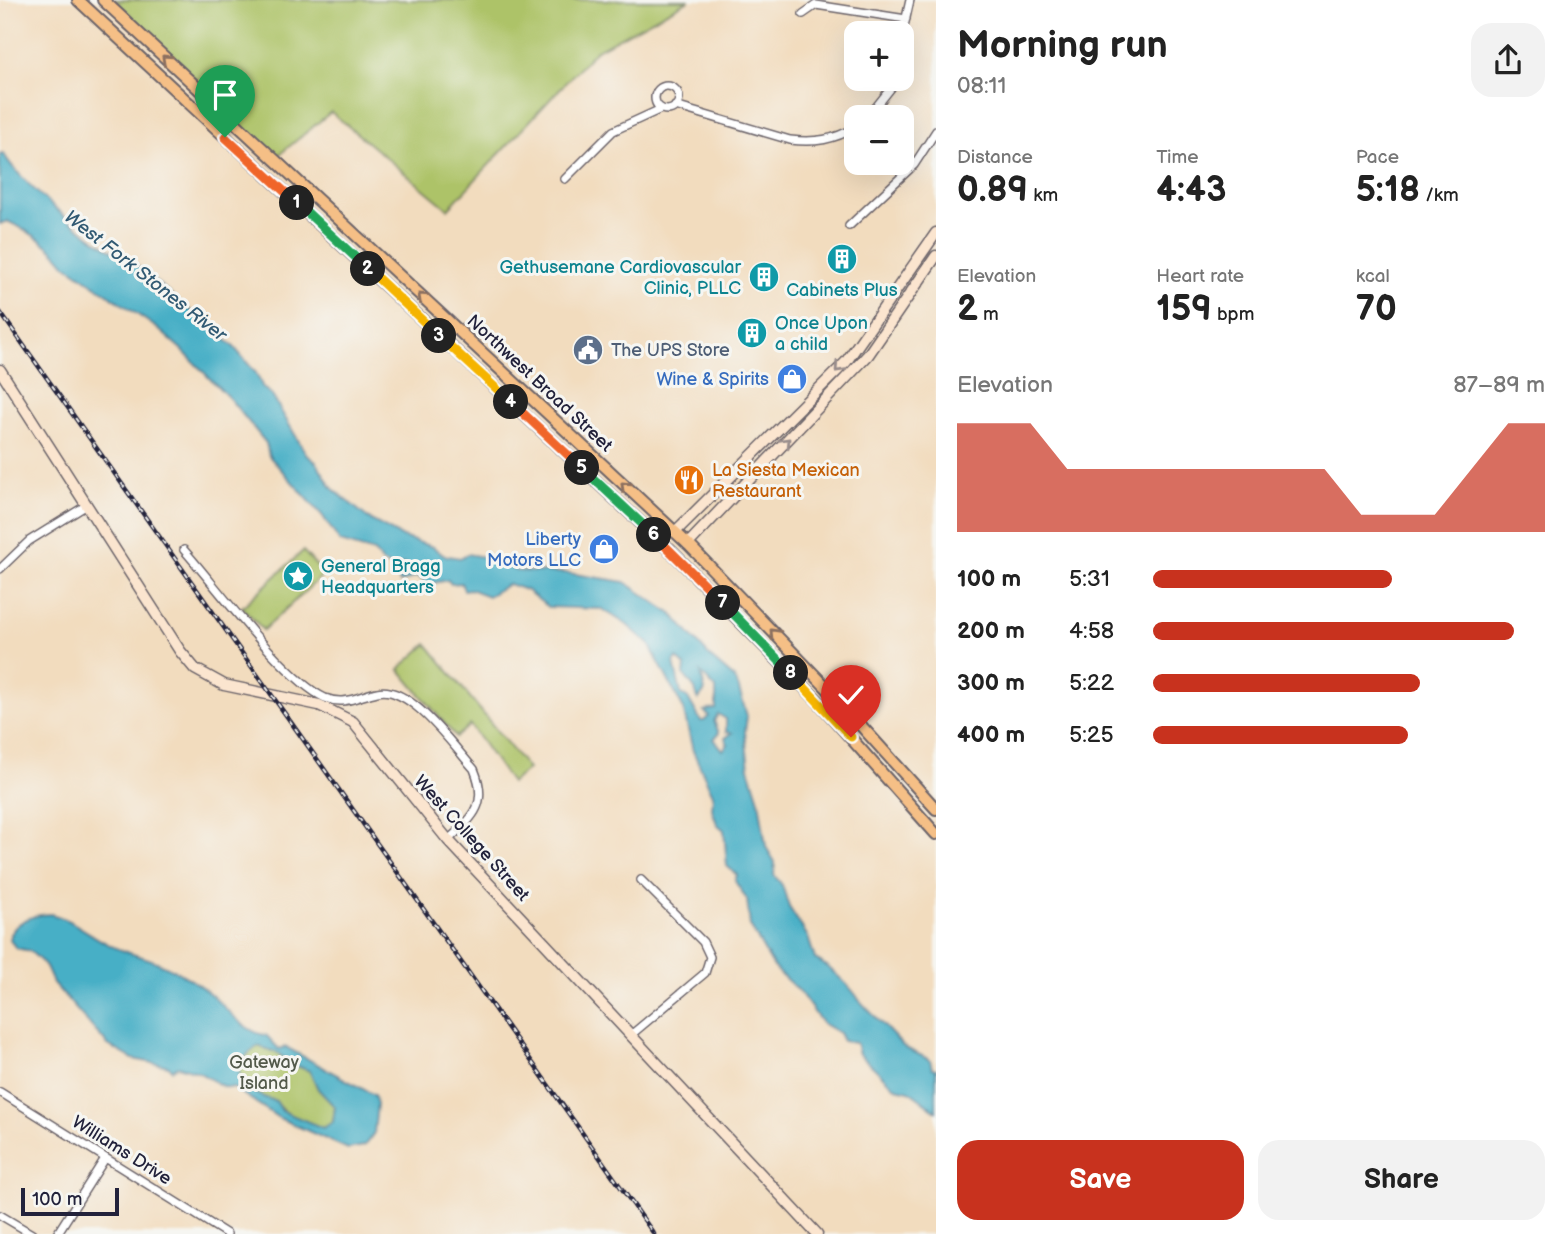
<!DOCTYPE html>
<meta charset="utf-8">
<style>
:root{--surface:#fff;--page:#f2f2f2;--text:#222;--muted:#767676;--accent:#c8321e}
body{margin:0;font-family:"Balsamiq Sans",sans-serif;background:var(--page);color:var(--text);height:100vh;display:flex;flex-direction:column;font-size:26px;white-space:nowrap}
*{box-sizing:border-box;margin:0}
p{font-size:23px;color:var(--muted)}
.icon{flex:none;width:38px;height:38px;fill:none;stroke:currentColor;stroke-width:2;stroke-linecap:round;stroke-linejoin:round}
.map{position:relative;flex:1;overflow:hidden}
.drawer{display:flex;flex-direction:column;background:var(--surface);width:630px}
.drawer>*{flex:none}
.tools{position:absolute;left:844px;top:21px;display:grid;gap:14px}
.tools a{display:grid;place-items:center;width:70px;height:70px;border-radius:14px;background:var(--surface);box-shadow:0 7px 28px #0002;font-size:35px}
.scale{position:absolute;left:21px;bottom:18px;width:98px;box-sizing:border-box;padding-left:7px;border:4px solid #22223b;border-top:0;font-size:19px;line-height:24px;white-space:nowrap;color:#22223b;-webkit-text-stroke:5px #f6f6f2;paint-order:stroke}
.pin{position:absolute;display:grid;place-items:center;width:60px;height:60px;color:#fff;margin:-72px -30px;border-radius:50% 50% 50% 0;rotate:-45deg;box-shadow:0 0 7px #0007}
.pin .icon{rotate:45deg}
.km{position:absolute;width:35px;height:35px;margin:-18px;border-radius:50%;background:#222;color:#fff;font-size:19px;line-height:35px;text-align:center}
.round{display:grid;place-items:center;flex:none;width:74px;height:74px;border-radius:21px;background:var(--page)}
.summary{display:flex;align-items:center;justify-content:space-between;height:119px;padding:0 21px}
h1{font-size:38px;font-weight:700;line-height:52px}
.metrics{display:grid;grid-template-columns:repeat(3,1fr);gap:10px;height:119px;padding:7px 21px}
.metrics div{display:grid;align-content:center}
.metrics b{font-size:35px;font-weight:700}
.metrics small{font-size:19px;font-weight:400}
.metrics p{font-size:19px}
.chart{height:196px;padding:14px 21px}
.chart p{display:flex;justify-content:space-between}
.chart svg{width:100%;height:126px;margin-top:7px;fill:var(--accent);opacity:.7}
.cta{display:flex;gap:14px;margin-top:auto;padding:14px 21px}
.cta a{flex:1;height:80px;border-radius:21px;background:var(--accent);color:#fff;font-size:28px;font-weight:700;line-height:80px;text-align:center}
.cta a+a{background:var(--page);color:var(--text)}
ul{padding:0 21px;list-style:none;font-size:23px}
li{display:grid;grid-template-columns:112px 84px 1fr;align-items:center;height:52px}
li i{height:18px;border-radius:9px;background:var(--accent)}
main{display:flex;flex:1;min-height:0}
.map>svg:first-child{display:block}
.green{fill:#adc368;stroke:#687252;stroke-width:2}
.water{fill:#47afc6;stroke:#346880;stroke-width:2;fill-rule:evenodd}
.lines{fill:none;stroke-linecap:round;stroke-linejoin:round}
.street-casing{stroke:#6b6369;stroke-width:10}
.secondary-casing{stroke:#6b6369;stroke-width:13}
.primary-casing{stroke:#6b6369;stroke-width:14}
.street{stroke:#fff;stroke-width:7}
.secondary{stroke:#fbe5cf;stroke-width:10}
.primary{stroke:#f5bf86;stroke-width:10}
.rail-casing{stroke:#22223b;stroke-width:4.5}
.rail{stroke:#f6f6f2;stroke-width:2;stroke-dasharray:5;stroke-linecap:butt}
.oneway{stroke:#8c7060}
.oneway2{stroke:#998d8c}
.split-1-casing{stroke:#fff;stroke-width:14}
.split-2-casing{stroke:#fff;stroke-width:14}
.split-3-casing{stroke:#fff;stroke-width:14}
.split-4-casing{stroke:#fff;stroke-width:14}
.split-5-casing{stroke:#fff;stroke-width:14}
.split-6-casing{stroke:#fff;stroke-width:14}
.split-7-casing{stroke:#fff;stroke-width:14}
.split-8-casing{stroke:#fff;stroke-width:14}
.split-9-casing{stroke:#fff;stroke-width:14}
.split-1{stroke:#f0652b;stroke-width:9}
.split-2{stroke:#22a559;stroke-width:9}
.split-3{stroke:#f5b400;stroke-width:9}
.split-4{stroke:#f5b400;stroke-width:9}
.split-5{stroke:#f0652b;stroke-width:9}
.split-6{stroke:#22a559;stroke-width:9}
.split-7{stroke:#f0652b;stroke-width:9}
.split-8{stroke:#22a559;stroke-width:9}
.split-9{stroke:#f5b400;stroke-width:9}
.labels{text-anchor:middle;stroke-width:6;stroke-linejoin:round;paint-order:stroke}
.culture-label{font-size:18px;fill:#0d838f;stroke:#f6f6f2;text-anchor:start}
.service-label{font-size:18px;fill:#4e5e75;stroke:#f6f6f2;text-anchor:start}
.shop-label{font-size:18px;fill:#366cbe;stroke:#f6f6f2;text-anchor:end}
.street-label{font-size:18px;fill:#22223b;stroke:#f6f6f2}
.food-label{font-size:18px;fill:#c56008;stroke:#f6f6f2;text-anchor:start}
.park-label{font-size:18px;fill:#535a4b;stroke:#f6f6f2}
.water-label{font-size:19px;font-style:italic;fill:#315a73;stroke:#f6f6f2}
</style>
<main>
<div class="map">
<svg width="936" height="1234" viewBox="0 0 936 1234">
<rect width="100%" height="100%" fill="#f6f6f2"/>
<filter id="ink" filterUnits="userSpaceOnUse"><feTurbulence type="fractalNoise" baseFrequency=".0143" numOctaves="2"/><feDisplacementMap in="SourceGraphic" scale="14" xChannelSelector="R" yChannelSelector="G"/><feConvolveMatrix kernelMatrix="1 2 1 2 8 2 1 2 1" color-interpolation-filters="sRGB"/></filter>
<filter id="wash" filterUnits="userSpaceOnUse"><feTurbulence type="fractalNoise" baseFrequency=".00686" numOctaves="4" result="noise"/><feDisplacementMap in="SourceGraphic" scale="28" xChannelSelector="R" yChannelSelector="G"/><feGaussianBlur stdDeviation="1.57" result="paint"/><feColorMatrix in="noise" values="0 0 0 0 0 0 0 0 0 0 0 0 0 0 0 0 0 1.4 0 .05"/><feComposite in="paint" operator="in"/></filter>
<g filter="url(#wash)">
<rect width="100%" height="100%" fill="#f2dcbe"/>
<path class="green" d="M115,0h574l-94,51 -147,158 -117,-97 -57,47z
M303,551l21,23 -61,56 -21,-23z
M427,644l101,125 -17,14 -41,-58 -14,12 -57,-68z
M258,1046l18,6 16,12 18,7 8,18 17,18 -2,15 -10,6c-17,-8 -36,-9 -47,-27 -35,-9 -53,-31 -18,-55z"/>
<path class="water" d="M0,154h4c12,25 94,94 121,102l108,90 23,27 7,15 8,6 36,61 10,8 15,25 37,31 33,18 31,10 10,8 17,3 7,-4 17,3 33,14 51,2 57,9 48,33 38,43 22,19 5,9 9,30 -2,16 4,36 10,32 7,47 9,15 -1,13 8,10 7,22 19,30 7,22c11,5 38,29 44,41l45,47 26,13 2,8 4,1v42l-27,-20 -13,-3 -37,-34 -3,-11 -13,-2 -4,-8 -17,-10 -23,-32 -24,-22 -25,-43 -3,-26 -12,-19 2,-6 -10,-9 -3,-36 -7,-6 -5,-15 1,-14 -20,-44 -10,-43 -34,-64 -23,-20 -24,-15 -54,-2 -22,-17 -17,-6 -21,12 -18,-7 -6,1 -3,-7 -10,1 -3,-4 -19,4 -12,-8 -17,7 -2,-6 5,-4 2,-9 -13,3 -9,-4 -9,-11 -34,-10 -18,-27 -53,-59 -3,-13 -36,-44 -49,-50 -24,-21 -91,-63c-14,-19 -37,-34 -59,-44l-7,3zM677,658l8,8 -1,9 11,14 3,11 7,-9 -4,-18 15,16v20l-12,2 5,5 -5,5h-3l-13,-23 -7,-4 -7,-31zM718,714l8,5v13l6,1 -7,5 3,6 -5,6 -9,-11 5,-6 -5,-12z
M51,914c23,6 37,20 57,30 17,10 34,11 51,19 19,8 40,21 55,34 14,13 33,37 52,38l13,14 7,-2 88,48 3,9 -3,29 -10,13 -16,3 -69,-31 -45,-30 -10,-1 -26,-15 -20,-6 -6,4 -3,-4 -36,-7 -25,-14 -55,-62 -8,-18 -15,-14 -14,-3 -6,-8c1,-18 25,-26 41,-26zM258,1046l18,6 16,12 18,7 8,18 17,18 -2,15 -10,6 -41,-17 -6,-10c-35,-9 -53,-32 -18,-55z"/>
</g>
<g filter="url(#ink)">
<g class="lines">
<g class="street-casing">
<path id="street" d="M803,14l13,-9 90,14
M901,40l9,-40
M655 98a12 12 0 1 1 24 0a12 12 0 1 1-24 0Z
M675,106l115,34c25,3 44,0 66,-13
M868,117l23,-29 2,-9
M565,179l48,-48 48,-22
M849,226l65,-61 22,-34
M184,550c32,36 101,130 141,148 20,8 33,-2 52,-6 33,-8 76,54 97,77 15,36 -1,48 -26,71
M0,569l29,-28 58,-36
M632,1034l73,-61 5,-16 -7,-15 -62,-62
M0,1092l227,142
M0,1215l32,19
M57,1234l47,-74"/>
</g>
<g class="secondary-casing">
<path id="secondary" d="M0,370l180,281 15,18 29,16 95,20 34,17 95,118 369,394
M675,532l171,-170 90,-129
M688,544l180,-189 68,-99"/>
</g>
<g class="primary-casing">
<path id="primary" d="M78,0l592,550 147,150 119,134
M103,0l585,544 140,145 108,120"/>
</g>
<use href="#street" class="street"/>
<use href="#secondary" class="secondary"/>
<use href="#primary" class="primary"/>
<g class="rail-casing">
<path id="rail" d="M0,312l654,922"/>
</g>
<use href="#rail" class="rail"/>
</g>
<defs><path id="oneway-chevron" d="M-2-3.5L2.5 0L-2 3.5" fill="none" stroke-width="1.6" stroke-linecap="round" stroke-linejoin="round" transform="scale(1.75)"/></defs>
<g class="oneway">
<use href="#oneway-chevron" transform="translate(166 59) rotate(-137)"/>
<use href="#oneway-chevron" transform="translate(422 297) rotate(-137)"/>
<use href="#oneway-chevron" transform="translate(625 486) rotate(-137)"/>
<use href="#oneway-chevron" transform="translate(774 633) rotate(-134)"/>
</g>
<g class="oneway2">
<use href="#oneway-chevron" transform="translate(839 368) rotate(133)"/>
<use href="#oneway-chevron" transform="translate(786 442) rotate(-46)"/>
</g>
</g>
<g class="lines" filter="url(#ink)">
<g class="split-1-casing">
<path id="split-1" d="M225,137l72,66"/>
</g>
<g class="split-2-casing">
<path id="split-2" d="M297,203l71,66"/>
</g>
<g class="split-3-casing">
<path id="split-3" d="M368,269l71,67"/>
</g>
<g class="split-4-casing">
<path id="split-4" d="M439,336l72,66"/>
</g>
<g class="split-5-casing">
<path id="split-5" d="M511,402l71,66"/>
</g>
<g class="split-6-casing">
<path id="split-6" d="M582,468l72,67"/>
</g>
<g class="split-7-casing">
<path id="split-7" d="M654,535l69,68"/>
</g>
<g class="split-8-casing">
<path id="split-8" d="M723,603l68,70"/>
</g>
<g class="split-9-casing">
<path id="split-9" d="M791,673l60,64"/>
</g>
<use href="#split-1" class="split-1"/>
<use href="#split-2" class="split-2"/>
<use href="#split-3" class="split-3"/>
<use href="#split-4" class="split-4"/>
<use href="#split-5" class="split-5"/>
<use href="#split-6" class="split-6"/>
<use href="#split-7" class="split-7"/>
<use href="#split-8" class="split-8"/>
<use href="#split-9" class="split-9"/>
</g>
<defs>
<g id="building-disc" transform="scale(1.575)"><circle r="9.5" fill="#0f9aa8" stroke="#f6f6f2"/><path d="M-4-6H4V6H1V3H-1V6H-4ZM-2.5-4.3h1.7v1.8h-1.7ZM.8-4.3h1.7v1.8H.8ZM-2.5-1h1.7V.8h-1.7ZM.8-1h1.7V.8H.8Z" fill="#fff"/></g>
<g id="civic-disc" transform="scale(1.575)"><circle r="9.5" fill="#5c6f8a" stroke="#f6f6f2"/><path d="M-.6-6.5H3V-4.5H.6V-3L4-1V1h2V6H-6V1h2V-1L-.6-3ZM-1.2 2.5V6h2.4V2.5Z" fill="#fff"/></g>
<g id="shop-disc" transform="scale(1.575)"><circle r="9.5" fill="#3f7fe0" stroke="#f6f6f2"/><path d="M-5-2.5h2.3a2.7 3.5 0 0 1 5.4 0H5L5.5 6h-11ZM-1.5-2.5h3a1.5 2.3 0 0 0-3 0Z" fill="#fff"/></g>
<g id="restaurant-disc" transform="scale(1.575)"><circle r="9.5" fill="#e8710a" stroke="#f6f6f2"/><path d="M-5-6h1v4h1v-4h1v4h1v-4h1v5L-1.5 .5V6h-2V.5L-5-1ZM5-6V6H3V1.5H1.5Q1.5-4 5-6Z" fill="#fff"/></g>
<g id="sight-disc" transform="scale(1.575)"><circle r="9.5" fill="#0f9aa8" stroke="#f6f6f2"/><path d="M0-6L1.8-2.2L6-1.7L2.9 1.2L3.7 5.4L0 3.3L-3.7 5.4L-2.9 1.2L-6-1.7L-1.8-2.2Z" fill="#fff"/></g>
</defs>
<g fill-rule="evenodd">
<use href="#building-disc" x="842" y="259"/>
<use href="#building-disc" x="764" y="277"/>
<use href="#building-disc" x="752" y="333"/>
<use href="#civic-disc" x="588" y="350"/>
<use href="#shop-disc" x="792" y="379"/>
<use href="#restaurant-disc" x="689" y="480"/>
<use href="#shop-disc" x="604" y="549"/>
<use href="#sight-disc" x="298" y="576"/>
</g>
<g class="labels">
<g class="culture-label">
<text x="741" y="273" text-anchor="end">Gethusemane Cardiovascular<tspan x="741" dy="21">Clinic, PLLC</tspan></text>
<text x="842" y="296" text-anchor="middle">Cabinets Plus</text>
<text x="775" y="329">Once Upon<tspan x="775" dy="21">a child</tspan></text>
<text x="321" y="572">General Bragg<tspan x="321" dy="21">Headquarters</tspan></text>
</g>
<g class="service-label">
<text x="611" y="356">The UPS Store</text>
</g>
<g class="shop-label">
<text x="769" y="385">Wine &amp; Spirits</text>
<text x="581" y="545">Liberty<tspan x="581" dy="21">Motors LLC</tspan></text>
</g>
<g class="street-label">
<text transform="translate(540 383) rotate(43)" y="6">Northwest Broad Street</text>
<text transform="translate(472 838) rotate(48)" y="6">West College Street</text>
<text transform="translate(122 1150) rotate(32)" y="6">Williams Drive</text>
</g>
<g class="food-label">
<text x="712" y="476">La Siesta Mexican<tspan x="712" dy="21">Restaurant</tspan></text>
</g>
<g class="park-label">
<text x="264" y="1068">Gateway<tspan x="264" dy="21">Island</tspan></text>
</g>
<g class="water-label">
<text transform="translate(146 275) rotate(38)" y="7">West Fork Stones River</text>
</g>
</g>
</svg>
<div class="tools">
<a>+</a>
<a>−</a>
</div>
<div class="scale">100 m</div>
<div class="pin" style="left:225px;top:137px;background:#1e9e55"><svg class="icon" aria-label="arrive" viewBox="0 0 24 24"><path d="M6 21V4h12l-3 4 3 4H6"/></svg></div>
<div class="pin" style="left:851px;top:737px;background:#d93025"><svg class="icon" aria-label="check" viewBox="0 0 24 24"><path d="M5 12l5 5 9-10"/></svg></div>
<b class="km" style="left:297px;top:203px">1</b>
<b class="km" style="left:368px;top:269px">2</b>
<b class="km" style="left:439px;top:336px">3</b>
<b class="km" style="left:511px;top:402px">4</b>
<b class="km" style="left:582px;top:468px">5</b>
<b class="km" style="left:654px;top:535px">6</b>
<b class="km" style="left:723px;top:603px">7</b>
<b class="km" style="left:791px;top:673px">8</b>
</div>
<section class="drawer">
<div class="summary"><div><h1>Morning run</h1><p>08:11</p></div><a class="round"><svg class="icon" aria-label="share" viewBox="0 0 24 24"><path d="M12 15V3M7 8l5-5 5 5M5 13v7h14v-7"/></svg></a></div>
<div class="metrics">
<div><p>Distance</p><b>0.89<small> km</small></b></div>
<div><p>Time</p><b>4:43</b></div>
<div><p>Pace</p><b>5:18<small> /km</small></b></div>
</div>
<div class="metrics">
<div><p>Elevation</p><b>2<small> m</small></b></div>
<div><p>Heart rate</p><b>159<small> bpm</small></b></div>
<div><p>kcal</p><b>70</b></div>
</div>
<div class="chart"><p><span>Elevation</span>87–89 m</p>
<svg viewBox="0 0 160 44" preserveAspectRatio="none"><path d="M0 44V6L10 6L20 6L30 22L40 22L50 22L60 22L70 22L80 22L90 22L100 22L110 38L120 38L130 38L140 22L150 6L160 6V44z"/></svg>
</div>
<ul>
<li><b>100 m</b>5:31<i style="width:61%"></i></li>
<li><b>200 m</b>4:58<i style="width:92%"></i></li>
<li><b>300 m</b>5:22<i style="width:68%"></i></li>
<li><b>400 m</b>5:25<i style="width:65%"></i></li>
</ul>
<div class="cta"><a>Save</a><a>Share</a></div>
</section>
</main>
